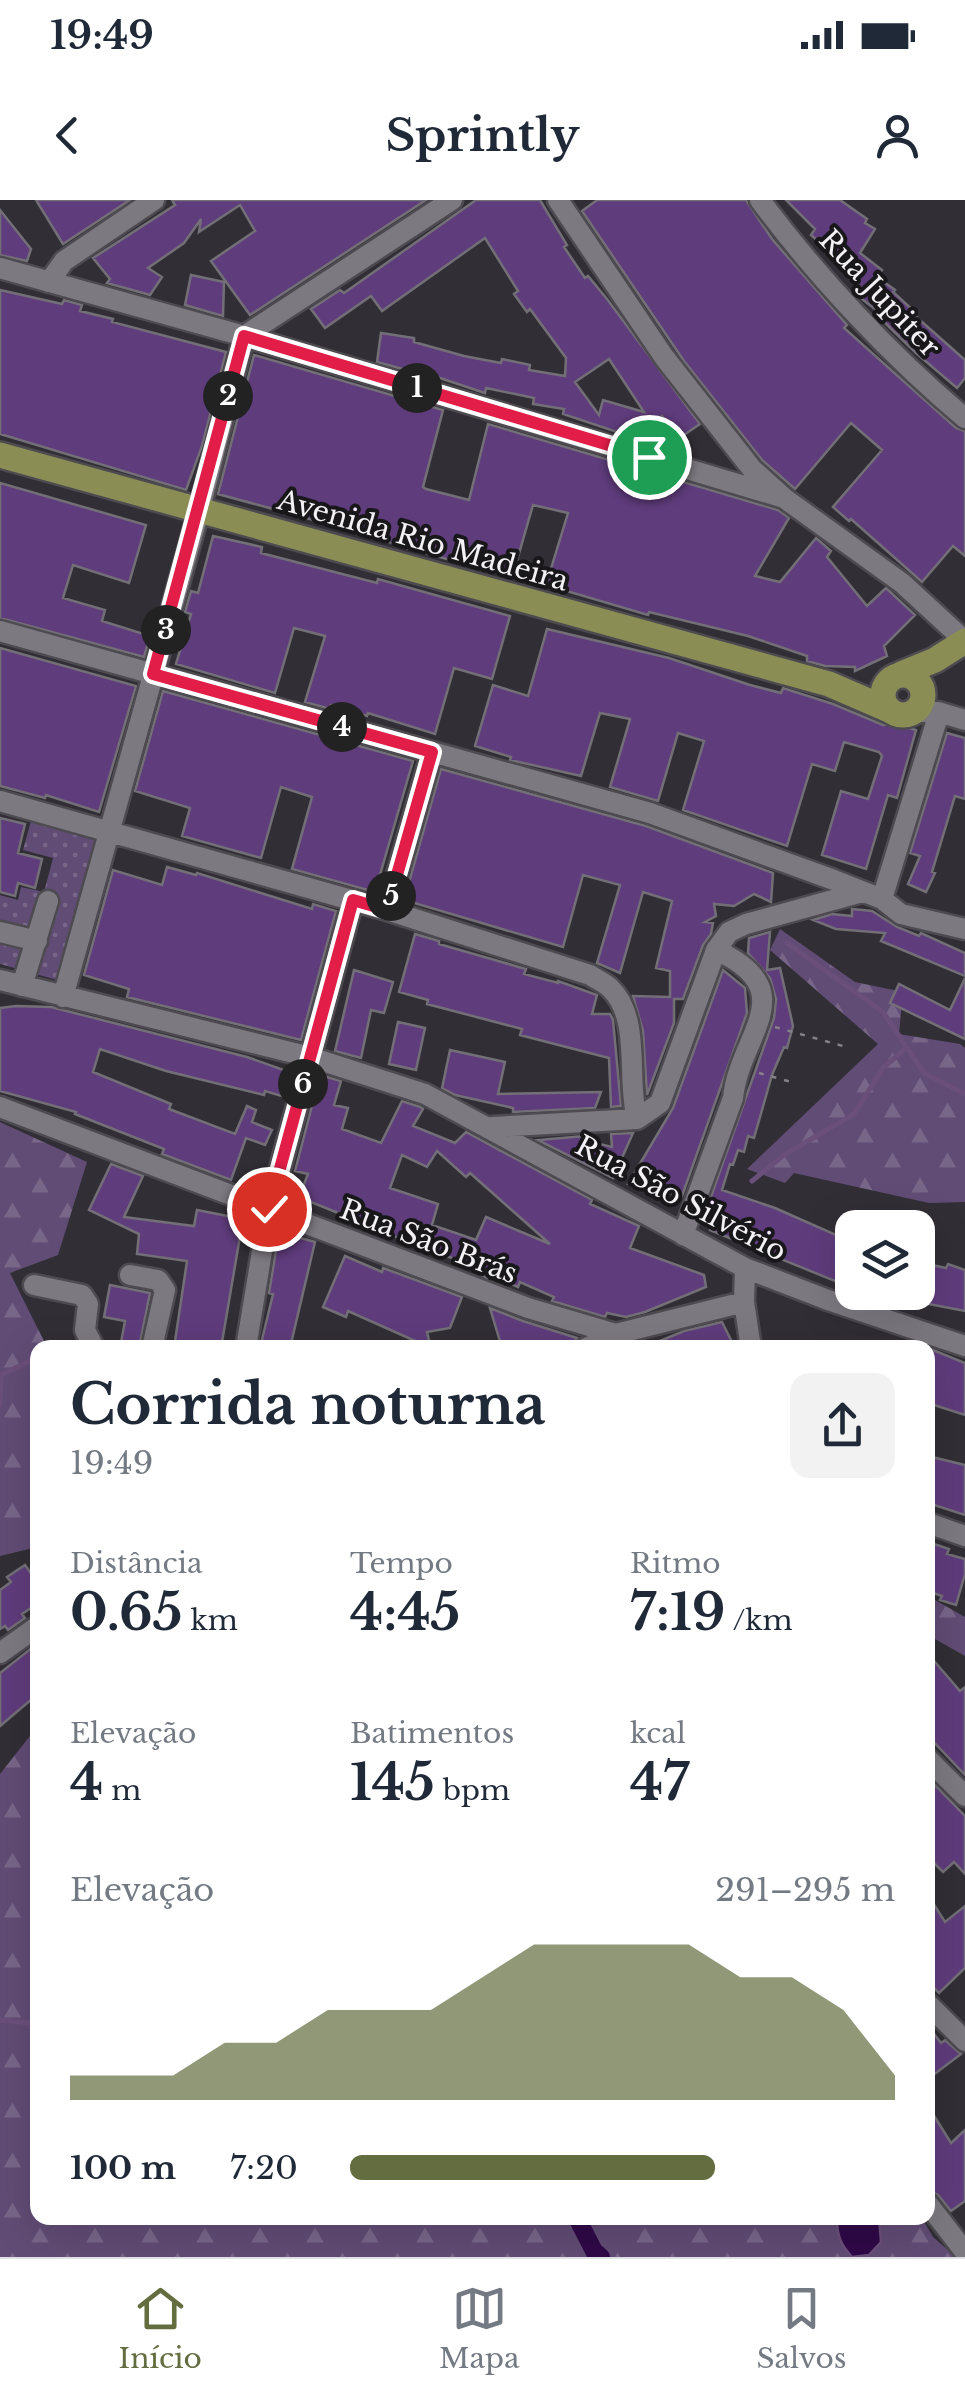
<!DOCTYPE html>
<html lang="pt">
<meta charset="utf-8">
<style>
:root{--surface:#fff;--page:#f2f2f3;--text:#1f2937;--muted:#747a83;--line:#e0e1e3;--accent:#636d3f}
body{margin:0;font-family:"Libre Baskerville",serif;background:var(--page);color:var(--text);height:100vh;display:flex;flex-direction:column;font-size:38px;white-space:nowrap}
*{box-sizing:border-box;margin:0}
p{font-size:32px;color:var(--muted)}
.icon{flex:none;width:55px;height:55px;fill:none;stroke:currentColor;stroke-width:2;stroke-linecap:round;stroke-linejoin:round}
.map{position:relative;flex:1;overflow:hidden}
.panel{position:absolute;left:30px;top:1140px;width:905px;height:885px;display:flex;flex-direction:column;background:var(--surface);border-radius:20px;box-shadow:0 10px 40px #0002}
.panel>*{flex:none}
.controls{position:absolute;left:835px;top:1010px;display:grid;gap:20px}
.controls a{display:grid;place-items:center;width:100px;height:100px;border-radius:20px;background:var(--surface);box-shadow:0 10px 40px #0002;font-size:50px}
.pin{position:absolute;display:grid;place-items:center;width:85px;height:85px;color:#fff;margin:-42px;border:5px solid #fff;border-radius:50%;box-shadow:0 2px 10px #0007}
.km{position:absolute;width:50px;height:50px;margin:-25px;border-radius:50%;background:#222;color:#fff;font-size:28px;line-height:50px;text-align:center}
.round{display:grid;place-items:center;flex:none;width:105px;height:105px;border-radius:20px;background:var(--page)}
.summary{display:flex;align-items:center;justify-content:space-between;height:170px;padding:0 40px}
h1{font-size:55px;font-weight:700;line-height:75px}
.stats{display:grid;grid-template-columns:repeat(3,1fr);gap:15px;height:170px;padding:10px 40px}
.stats div{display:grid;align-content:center}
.stats b{font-size:50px;font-weight:700}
.stats small{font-size:28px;font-weight:400}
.stats p{font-size:28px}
.chart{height:280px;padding:20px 40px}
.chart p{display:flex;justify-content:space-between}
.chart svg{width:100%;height:180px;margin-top:10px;fill:var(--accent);opacity:.7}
ul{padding:0 40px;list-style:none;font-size:32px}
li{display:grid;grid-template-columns:160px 120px 1fr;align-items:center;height:75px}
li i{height:25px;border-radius:12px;background:var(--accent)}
.status{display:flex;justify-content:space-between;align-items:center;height:70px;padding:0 50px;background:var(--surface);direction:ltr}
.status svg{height:28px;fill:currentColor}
header{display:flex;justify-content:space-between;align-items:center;height:130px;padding:0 40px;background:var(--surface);font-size:45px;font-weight:700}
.tabs{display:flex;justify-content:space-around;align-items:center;height:140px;border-top:2px solid var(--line);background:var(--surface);font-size:28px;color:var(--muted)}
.tabs a{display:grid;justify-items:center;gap:5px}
.tabs .current{color:var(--accent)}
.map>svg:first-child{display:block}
.forest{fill:url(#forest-firs)}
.park{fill:url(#park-dots)}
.water{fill:#2f0947;stroke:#6a4f7b;stroke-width:2.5}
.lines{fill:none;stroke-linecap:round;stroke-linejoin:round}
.stream{stroke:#6a4f7b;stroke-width:5}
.canal{stroke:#2f0947;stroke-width:18}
.building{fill:#5f3c7c;stroke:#736f77;stroke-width:2.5;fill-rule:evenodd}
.minor-casing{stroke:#4d4b50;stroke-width:25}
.major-casing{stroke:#4d4b50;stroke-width:30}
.path{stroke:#858288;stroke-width:2.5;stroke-dasharray:5 8;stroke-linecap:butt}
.minor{stroke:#7d7981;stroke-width:20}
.major{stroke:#8a8e55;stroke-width:25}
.route-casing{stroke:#fff;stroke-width:20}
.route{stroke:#e11d48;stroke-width:12}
.labels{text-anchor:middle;stroke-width:8;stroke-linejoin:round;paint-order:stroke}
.street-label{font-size:28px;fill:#f3f1f5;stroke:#18171a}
</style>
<div class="status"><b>19:49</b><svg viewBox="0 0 49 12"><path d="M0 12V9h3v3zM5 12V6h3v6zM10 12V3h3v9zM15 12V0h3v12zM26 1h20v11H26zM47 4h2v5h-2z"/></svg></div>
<header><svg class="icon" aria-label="back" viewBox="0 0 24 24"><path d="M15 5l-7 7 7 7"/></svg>Sprintly<svg class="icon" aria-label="person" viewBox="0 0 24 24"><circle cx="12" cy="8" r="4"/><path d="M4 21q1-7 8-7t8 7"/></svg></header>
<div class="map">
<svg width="965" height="2057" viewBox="0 0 965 2057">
<defs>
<pattern id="forest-firs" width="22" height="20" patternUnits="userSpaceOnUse" patternTransform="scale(2.5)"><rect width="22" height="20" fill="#614c75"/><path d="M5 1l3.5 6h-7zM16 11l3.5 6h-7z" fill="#786689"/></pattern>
<pattern id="park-dots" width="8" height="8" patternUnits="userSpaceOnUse" patternTransform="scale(2.5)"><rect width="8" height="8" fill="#614c75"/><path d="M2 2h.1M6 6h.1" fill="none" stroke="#786689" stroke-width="1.8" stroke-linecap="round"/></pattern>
</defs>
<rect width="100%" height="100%" fill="#312e35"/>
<path class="forest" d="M780,729l75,53 48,10 -4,42 61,10 5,4v154l-36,1 -135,-30 -9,10 -38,-14 131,-125 -108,-94z
M0,922l87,40 -29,93 -48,18 37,74 -9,1 -1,199 -37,9z
M928,1396l37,21v39l-37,-21z
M37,1527l1,491h884l11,19 23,20h-956v-483z"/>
<path class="park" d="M31,621l64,18 -38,141 -57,-16v-69l18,5 3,-13 23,5 9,-34 -30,-8z"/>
<path class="water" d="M837,2018h42l2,24 -12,13 -17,2c-12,-13 -15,-22 -15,-39z"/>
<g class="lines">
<path class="stream" d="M787,743l96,69 41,61 41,21
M752,981l32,-26 70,-41 29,-46 23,-20
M58,1148l6,-5
M0,1205l1,-30 37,-18
M0,1820l38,4"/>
<path class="canal" d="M577,2018l17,33 7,6"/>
</g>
<path class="building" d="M36,0h94l-67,44z
M172,0h254l-176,115 -39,-54 44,-30 -15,-26 -41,27 2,-13 -17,24 -36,25 14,9 -12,18 -43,-12 3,-4 -17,-21 82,-53z
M476,0h64l27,45 -3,2 21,31 3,-2 19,23 93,125 -22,15 -16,-23 -21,24 -78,-26 1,-5 -31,-5 1,-6 -48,-10 -1,5 -75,-25v3l-33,-9 4,-29 33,5v4l50,14 37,7 1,-4 28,6 -1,5 36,6 1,-18 -36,-49 -3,3 -13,-18 4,-3 -33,-53 -103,73 -11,-15 -46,32 -14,-19 29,-19 4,3zM609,159l35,53 -41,-12 -4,15 -24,-33z
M597,0h149l26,39 75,86 -3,3 112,100 9,3v125l-12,-10 -31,36 -71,-63 -2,2 -16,-14 49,-57 -31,-27 -56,66 -33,-29 -78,-99 -102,-150z
M786,0h54l27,19 -2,4 10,6 -15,24 22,17 -5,7 18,13 -2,2 22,20 -2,2 52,46v18l-8,10 -41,-35 -38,-37 2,-3 -18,-14 5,-7 -18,-14 5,-6 -43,-37 4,-6z
M0,10l31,39 -4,12 -27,-6z
M191,75l33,7 -1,34 -38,-11z
M0,90l62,14 2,-4 18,5 -2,6 33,8 -1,3 114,30 -24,94 -16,44 -186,-56z
M254,155l189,55 -20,77 3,2 43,11 19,-76 290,86 11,8 -34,58 25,6 36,-44 15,13 -4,6 40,49 19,-18 29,27 -31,31 3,10 -32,15v-4l-30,-1 -18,-5v-5l-59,-20 -99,-24 -1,3 -102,-30 22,-72 -35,-8 -21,73 -49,-17 -1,2 -49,-13 -24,-8 1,-3 -39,-12 -1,3 -132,-36z
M0,283l146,42 -17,58 -56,-18 -10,33 42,12 -3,11 48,15 -6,21 -144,-39z
M213,336l49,11 -1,6 116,30 1,-4 132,37 -18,63 -38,-11 -19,66 -67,-21 -1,3 -36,-11 -1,4 -25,-7 20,-66 -31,-8 -19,65 -99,-29 15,-50 -6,-2 6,-21 7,2z
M547,429l122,29 81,27 31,8 2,-5 50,16 50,21 13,-1 20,6 -19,68 -9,-3 -22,74 -44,-14 19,-64 27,8 14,-43 -3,-4 -35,-10 -9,29 -23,-7 -25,82 -104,-36 21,-69 -26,-8 -20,68 -48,-14 20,-68 -30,-6 -19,63 -71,-16 1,-3 -36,-11 18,-61 35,11z
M0,448l136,38 -37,126 -53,-17 -1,3 -45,-12z
M163,491l250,70 -38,131 -83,-23 20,-72 -31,-10 -20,71 -79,-22 8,-28 -55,-17z
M947,533l18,5v61l-10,-3 -23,76 3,1 -9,19 -18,-8 12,-28 -10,-3z
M441,569l205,57 127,47 -2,29 -17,-8 -20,12 -20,-2 2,12 -11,6 8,1 -2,11 -8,11 -20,54h-9v24l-27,72 -4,-64 -10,-35 37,1v-26l-14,-3 16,-67 -29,-9 -23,81 -23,-10 23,-78 -37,-10 -20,72 -159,-47z
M0,618l25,6 -7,29 24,6 -7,29 -17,-5 -3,13 -15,-4z
M167,667l29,8 1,-2 115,36 1,-5 23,7 -35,129 -174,-43 2,-8 -45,-14 29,-105 49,15z
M852,709l20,2 25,16 22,9 2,-3 44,20v23l-84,-35 4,-8 -49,-4 -23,-9 19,-6 20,2z
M770,732l-3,38 13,-2 13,58 -6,22 -3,-1 -12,28 -18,63 -6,-2 -4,16 -6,-2 -5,15 -3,-1 -8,26 53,18 77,34v46l-142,-58 2,-5 -10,-3 72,-204 2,-19 -6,-21 -22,-25 1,-15z
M415,734l24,7v3l87,25 -2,5 34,9v-2l39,14 -5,19h18l3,6 8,86 -10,1 -2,-49 -89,-23 2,-6 -95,-25 1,-4 -29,-8z
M354,770l39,12 -9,31 -13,-3 -10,48 -26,-7z
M723,770l22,18 2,25 -65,183 -54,-12 45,-76z
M965,778v61l-75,-36 9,-19 51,26z
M16,806l35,1 196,50 45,16 -7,24 -20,-6 -1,4 -98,-24 -66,-22 -7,23 78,32 -2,5 66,25 12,-28 9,4 -4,12 20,8 -7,15 -19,-7 -15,42 -69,-26 2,-5 -89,-35 1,-2 -76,-21v-83z
M398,822l27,6 -9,42 -27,-6z
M450,850l55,12 -7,32 103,-2 -6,16 -82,4v-4l-58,-13 -13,-7z
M320,875l21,6 -7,24 14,3 -6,21 39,14 21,-42 18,6 3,2 -10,17 42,17 11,-11 126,68 -2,4 49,22 -9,22 74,27 2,12 -61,25 -19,5 -19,-4 -2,4 -53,-16 2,-4 -34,-15 -2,5 -30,-13 -1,4 -6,-3 -5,-17 -3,7 -45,-15 -129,-53 9,-23 -13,-3zM437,951l29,26 4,-4 80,71 -64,-27 -10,23 -44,-15 6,-21 -48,-16 12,-33 25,12z
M633,933l-20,45 -75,-38 47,-4 -2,4 29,7 -1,-13z
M111,964l32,12 -19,41 70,9 3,-16 46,9 -22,129h-47l13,-87 -50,-7 2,-20 -50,-24z
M279,1032l36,10 -25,106h-30l13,-54 -4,-1z
M345,1056l37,16 1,-4 79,29 -12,31 -23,4 4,16 -83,-37 -2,6 -23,-10z
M918,1062l28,6 2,-4 17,6v41l-47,-9z
M110,1085l40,8 -11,55h-19l5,-27 -21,-4z
M490,1108l33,13 54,17 -4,6 -71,4z
M722,1122l13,26h-92l41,-17z
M928,1148l37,15v52l-37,-12z
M928,1256l37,9v50l-37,-12z
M928,1342l21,7 -2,5 18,5v15l-9,31 -16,-5 2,-4 -14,-5z
M25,1365l13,18v20l-16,11 3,4 -17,12 -3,-4 -5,3v-39l11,-8 -4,-5z
M38,1443v51l-38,32v-53z
M928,1454l32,37 5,-4v88l-37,-39z
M928,1578l37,38v58l-11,-12 -11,10 -15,-15z
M928,1695l17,27 20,-16v62l-26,25 -11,-11z
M928,1826l13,17 4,-3 16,14 -33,25z
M928,1906l23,37 14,-13v71l-14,10 -13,-16 -10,-5z"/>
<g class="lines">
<g class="minor-casing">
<path id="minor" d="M558,0l106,157 88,112 32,29 118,85 63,58
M760,0c57,77 132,157 205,218
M0,68l244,68 540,162
M49,82l15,-21 90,-61
M0,431l650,182 184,67 48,19 19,15 64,15
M914,512h24l27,8
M0,601l387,109 203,65c6,4 15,8 20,13 32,30 16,92 27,131
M882,699l57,-186
M387,710l45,-158
M0,732l37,9
M0,780l310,77 115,37 320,174 83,32 137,46
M22,786l26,-85
M63,797l137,-489 44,-172 208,-136
M0,907l528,201 88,26
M492,927l145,-8 23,-16 56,-153 13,-18 17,-8 116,-32
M683,1035l50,-137c6,-63 72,-107 -17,-148
M745,1068l-1,34 7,46
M130,1075l28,5 7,10 -13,58
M34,1085l48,10 6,9 -3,26 9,18
M246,1148l23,-139 84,-309
M586,1148l30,-14 128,-32
M928,1323l37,13
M0,1453l38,-27
M928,1559l37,37
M928,1804l37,37
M928,2004l37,48"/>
</g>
<g class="major-casing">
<path id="major" d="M0,255l829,229 60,26
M901,474l34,-14 30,-19
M883 495a20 20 0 1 1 40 0a20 20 0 1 1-40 0Z"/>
</g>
<path class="path" d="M775,827l75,21
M759,873l36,10"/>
<use href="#minor" class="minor"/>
<use href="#major" class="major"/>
</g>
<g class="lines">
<g class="route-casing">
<path id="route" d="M269,1009l84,-309 34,10 45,-158 -279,-78 91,-338 405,121"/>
</g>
<use href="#route" class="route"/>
</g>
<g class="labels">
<g class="street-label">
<text transform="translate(880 93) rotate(47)" y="10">Rua Jupiter</text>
<text transform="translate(423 340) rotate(16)" y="10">Avenida Rio Madeira</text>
<text transform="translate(681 998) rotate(28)" y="10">Rua São Silvério</text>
<text transform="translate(429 1041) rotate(21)" y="10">Rua São Brás</text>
</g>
</g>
</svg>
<div class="controls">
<a><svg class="icon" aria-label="layers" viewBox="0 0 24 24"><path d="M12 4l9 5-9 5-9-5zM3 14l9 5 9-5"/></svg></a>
</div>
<div class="pin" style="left:649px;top:257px;background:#1e9e55"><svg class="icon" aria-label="arrive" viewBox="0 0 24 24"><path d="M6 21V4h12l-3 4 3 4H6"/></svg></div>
<div class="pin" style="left:269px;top:1009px;background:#d93025"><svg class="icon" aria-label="check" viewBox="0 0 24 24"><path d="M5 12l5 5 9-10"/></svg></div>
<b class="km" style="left:417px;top:188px">1</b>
<b class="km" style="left:228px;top:196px">2</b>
<b class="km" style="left:166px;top:430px">3</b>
<b class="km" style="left:342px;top:527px">4</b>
<b class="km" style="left:391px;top:696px">5</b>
<b class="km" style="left:303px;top:884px">6</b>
<section class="panel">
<div class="summary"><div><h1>Corrida noturna</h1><p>19:49</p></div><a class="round"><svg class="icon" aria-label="share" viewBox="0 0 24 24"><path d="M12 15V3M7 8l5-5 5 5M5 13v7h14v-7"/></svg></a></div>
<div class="stats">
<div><p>Distância</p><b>0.65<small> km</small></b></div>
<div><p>Tempo</p><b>4:45</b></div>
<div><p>Ritmo</p><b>7:19<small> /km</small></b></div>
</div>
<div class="stats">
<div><p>Elevação</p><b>4<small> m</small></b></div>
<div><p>Batimentos</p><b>145<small> bpm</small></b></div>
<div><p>kcal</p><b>47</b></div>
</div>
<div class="chart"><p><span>Elevação</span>291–295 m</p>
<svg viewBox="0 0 160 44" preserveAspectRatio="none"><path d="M0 44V38L10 38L20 38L30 30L40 30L50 22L60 22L70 22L80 14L90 6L100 6L110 6L120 6L130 14L140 14L150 22L160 38V44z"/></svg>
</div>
<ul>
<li><b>100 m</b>7:20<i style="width:67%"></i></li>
</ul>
</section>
</div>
<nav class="tabs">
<a class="current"><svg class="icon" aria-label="home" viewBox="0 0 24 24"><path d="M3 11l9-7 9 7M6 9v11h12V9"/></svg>Início</a>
<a><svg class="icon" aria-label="map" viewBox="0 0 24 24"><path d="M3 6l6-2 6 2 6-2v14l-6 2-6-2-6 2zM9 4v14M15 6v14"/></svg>Mapa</a>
<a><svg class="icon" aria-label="saved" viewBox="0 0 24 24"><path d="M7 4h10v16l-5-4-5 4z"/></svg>Salvos</a>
</nav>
